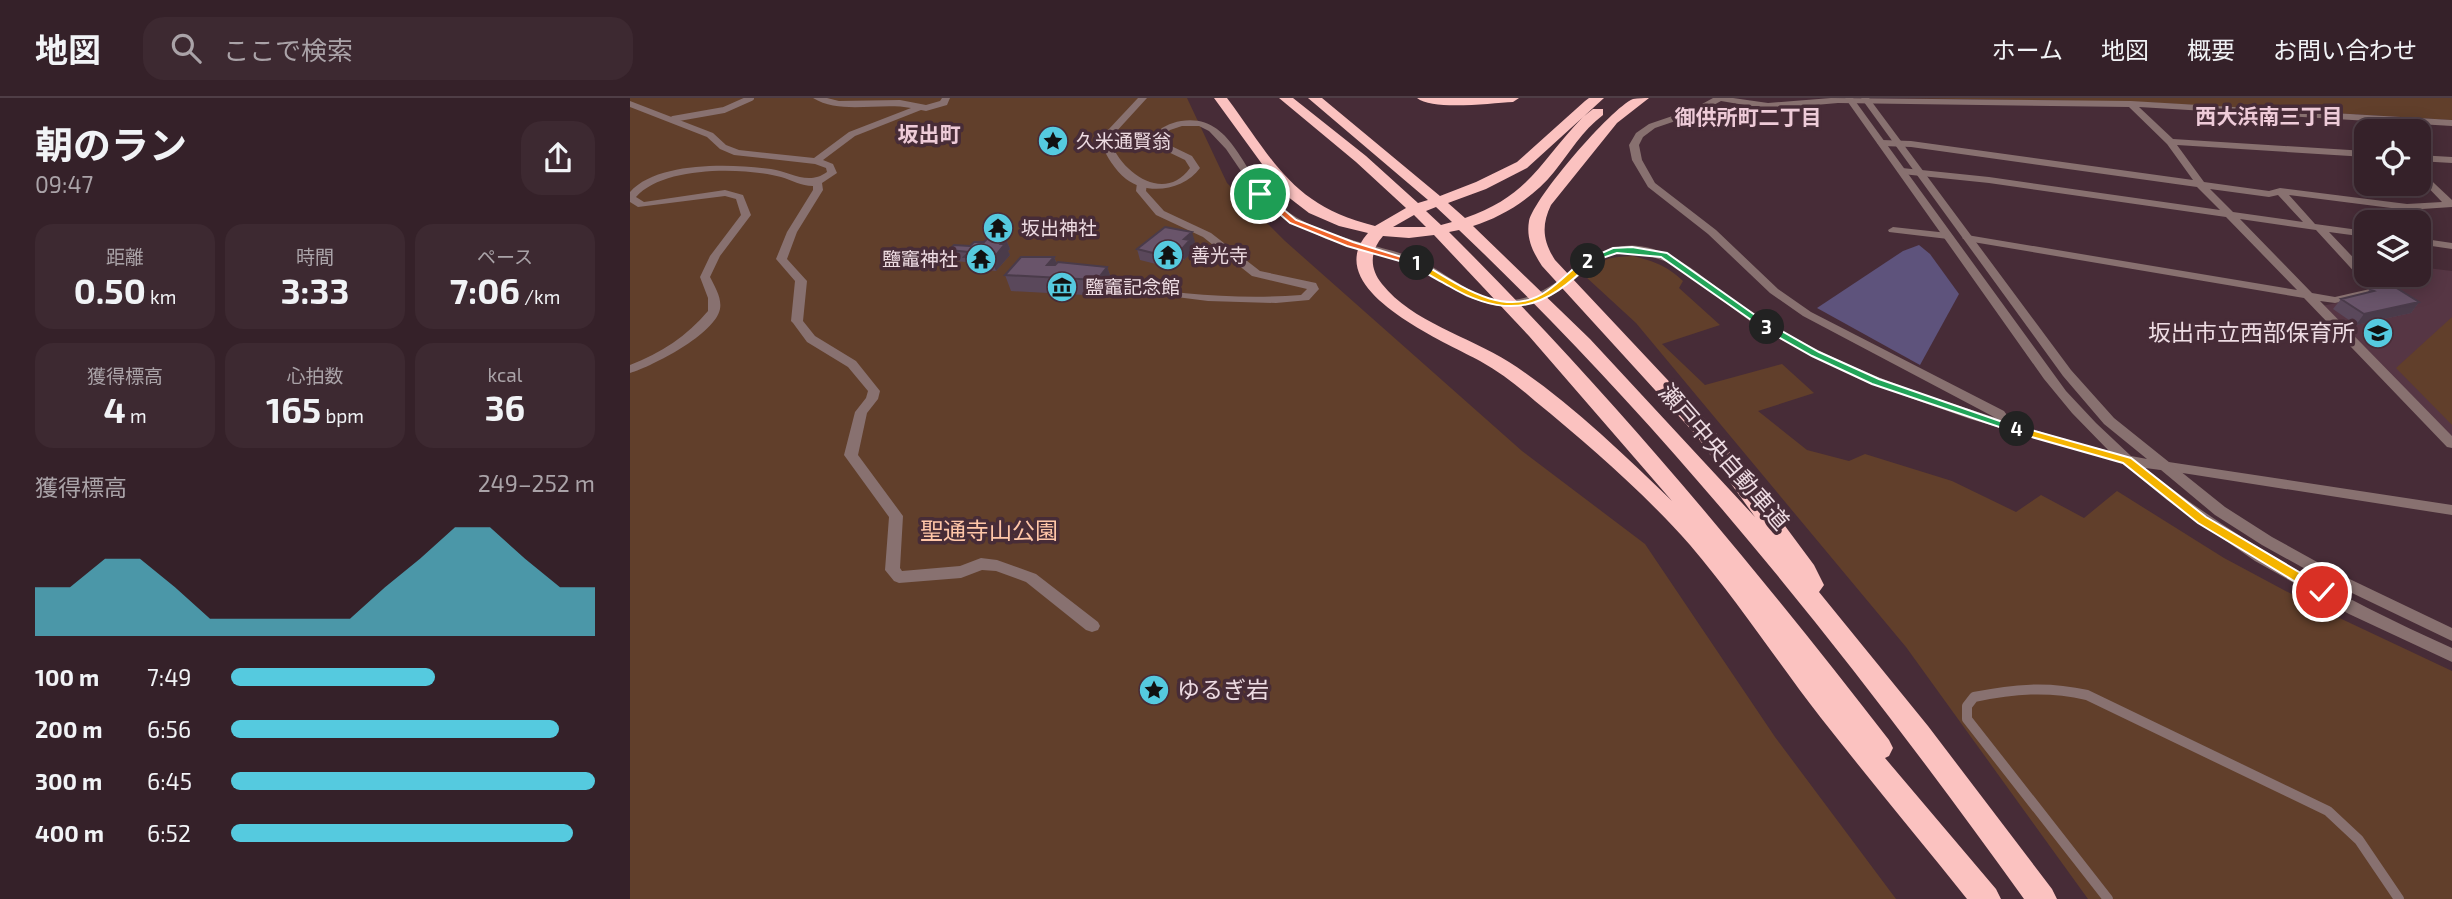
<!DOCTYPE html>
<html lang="ja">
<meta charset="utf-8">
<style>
:root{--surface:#352129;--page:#3d2931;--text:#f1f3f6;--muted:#aaa3a8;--line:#4f3e46;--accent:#55cadf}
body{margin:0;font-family:"Exo 2","Noto Sans JP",sans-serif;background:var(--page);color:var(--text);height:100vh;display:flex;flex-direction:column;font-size:26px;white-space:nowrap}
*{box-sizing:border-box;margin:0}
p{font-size:23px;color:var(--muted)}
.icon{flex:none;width:38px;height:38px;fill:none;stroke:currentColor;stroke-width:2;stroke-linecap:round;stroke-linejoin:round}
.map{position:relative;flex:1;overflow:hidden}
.side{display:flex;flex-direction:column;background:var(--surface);width:630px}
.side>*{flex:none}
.tools{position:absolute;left:1724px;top:21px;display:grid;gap:14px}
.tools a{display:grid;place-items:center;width:77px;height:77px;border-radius:14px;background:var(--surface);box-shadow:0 4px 18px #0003,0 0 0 2px var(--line);font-size:35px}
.pin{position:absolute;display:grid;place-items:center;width:60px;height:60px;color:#fff;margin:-30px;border:4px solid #fff;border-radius:50%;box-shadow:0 2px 7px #0007}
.km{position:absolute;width:35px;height:35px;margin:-18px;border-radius:50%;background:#222;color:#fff;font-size:19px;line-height:35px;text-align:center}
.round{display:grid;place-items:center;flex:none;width:74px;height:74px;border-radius:21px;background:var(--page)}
.headline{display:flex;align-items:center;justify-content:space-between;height:119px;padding:0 35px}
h1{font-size:38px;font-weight:700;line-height:52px}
.metrics{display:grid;grid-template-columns:repeat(3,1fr);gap:10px;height:119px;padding:7px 35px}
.metrics div{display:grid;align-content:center;border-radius:18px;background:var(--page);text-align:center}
.metrics b{font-size:35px;font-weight:700}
.metrics small{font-size:19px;font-weight:400}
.metrics p{font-size:19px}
.chart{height:196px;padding:14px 35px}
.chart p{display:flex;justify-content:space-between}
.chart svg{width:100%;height:126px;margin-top:7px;fill:var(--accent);opacity:.7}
ul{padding:0 35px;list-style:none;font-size:23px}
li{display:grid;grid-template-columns:112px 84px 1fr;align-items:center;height:52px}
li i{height:18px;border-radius:9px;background:var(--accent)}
header{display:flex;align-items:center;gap:42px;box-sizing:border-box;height:98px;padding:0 35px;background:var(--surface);border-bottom:2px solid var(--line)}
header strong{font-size:33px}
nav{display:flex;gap:38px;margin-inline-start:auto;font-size:24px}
.search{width:490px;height:63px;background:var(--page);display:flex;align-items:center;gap:18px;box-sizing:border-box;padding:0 24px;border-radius:21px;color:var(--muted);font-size:26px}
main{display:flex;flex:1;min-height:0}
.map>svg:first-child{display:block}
.built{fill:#563644}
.green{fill:#613f2b}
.water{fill:#5e537c}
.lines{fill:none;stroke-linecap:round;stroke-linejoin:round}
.service-far1{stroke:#887170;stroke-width:6}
.service{stroke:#887170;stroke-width:10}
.minor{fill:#887170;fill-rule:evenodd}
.tertiary{fill:#887170;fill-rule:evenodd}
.motorway{fill:#fbc2c0;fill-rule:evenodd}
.wall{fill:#5a485b}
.shaded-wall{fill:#4a3b4a}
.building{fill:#69546a;stroke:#4a3b4a;stroke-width:2}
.split-1{fill:#f0652b;stroke:#fff;stroke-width:2}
.split-2{fill:#f5b400;stroke:#fff;stroke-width:2}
.split-3{fill:#22a559;stroke:#fff;stroke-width:2}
.split-4{fill:#22a559;stroke:#fff;stroke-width:2}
.split-5{fill:#f5b400;stroke:#fff;stroke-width:2}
.labels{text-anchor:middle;stroke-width:7;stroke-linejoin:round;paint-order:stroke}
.far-poi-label{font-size:19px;fill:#eddbe2;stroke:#472c37;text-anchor:start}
.far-neighbourhood-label{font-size:21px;font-weight:bold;fill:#eecbd8;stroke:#472c37}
.far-quarter-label{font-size:21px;font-weight:bold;fill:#eecbd8;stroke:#472c37}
.poi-label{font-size:23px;fill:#eddbe2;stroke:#472c37;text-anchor:end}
.street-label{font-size:23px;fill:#eddbe2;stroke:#472c37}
.park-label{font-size:23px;fill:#ffc6a8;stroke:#472c37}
</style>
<header>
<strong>地図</strong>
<div class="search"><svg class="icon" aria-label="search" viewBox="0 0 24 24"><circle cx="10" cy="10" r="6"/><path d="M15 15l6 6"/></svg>ここで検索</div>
<nav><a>ホーム</a><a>地図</a><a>概要</a><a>お問い合わせ</a></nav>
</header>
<main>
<section class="side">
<div class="headline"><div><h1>朝のラン</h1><p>09:47</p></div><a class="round"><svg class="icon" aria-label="share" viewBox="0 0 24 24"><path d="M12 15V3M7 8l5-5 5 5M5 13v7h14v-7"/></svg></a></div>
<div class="metrics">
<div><p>距離</p><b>0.50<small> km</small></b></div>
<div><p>時間</p><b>3:33</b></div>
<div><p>ペース</p><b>7:06<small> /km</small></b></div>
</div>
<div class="metrics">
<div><p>獲得標高</p><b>4<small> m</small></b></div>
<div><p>心拍数</p><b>165<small> bpm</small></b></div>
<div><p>kcal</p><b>36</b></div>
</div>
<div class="chart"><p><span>獲得標高</span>249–252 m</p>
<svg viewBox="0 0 160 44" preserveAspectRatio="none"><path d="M0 44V27L10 27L20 17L30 17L40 27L50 38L60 38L70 38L80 38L90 38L100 27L110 17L120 6L130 6L140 17L150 27L160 27V44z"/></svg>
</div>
<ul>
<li><b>100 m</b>7:49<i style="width:56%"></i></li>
<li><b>200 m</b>6:56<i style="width:90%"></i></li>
<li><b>300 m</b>6:45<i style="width:100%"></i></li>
<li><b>400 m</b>6:52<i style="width:94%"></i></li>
</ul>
</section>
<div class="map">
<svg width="1822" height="801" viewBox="0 0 1822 801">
<rect width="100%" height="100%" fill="#472c37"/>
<path class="built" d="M1789,169l33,4v165l-130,-130 61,-13 -16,-18h51z"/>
<path class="green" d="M0,0h557l40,85 58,58 237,210 123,93 130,193 121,162h-1266z
M1262,0h560v22l-310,-18z
M1003,158c21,5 34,10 50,25l-4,7 41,37 -58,19 43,41 77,-21 32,29 -56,18 49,39 42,11 16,-7 87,27 64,31 25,-17 43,23 33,-27 107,67 90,48 138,65v228h-364l-182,-252 -270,-324 -50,-46c13,-19 25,-20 47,-21z
M1822,219v108l-56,-57z"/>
<path class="water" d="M1289,147l11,9 29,40 -39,71 -103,-57 86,-57z"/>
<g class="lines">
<path class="service-far1" d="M43,21l51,-9 27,-12"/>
<path class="service" d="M1478,801l-141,-180v-13l7,-9c40,-8 73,-11 113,-2l241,116 31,29 40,59"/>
<path class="minor" d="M183,0h14l12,3 61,-1 26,5 14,-4 2,-3h8l-3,7 -21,6 -5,-1 -66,26 -32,24 10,4 4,9 -15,10 1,7 -26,42 -10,27 20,22 -4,40 12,15 41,25 24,30 -2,8 -11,14 -9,42 45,61 -3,52 2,3 58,-5 21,-8 16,2 39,14 62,48 2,4 -2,4 -6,2 -6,-2 -60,-48 -30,-11 -14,-1 -21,8 -62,5 -5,-2 -9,-11 4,-53 -45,-62 11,-43 11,-14 2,-7 -20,-24 -41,-25 -14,-19 -2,-2 4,-40 -19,-22 11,-27 26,-42v-4c-12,0 -21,-6 -32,-9 -38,-10 -118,-11 -145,20l8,5 81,-12 18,5 8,20 -31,41 -10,21c5,10 12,21 10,32 -5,25 -67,57 -90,64v-8c31,-12 57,-29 78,-54v-13l-8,-21 10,-21 31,-41 -5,-16 -11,-3 -87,11 -8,-5v-10c28,-31 102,-28 141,-23 20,3 37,17 56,3l-1,-4 -11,-4 -81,-9 -14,-6 -13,-12 -77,-30v-6l83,32 13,12 13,5 75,8 35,-26 62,-24c-32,-6 -70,7 -98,-10z
M1083,0h20l35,5 63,-5 300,3 321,19v6l-313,-19 34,32 193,12v6l-189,-12 27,37 65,9 11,-3 127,16 35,-2 -24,-25v-9l34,32v7l-45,3 -118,-15 26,29 51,7v6l-37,-5 37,39v4h3l15,16 -2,2 -47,10 -15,-2 132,135v12l-5,-1 -143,-149 -337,-57 -5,-3 5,-3 330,55 -71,-73 -237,-34 -87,-9 -5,-3 5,-3 87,9 231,33 -23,-23 -286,-40 -29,-1 -5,-3 5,-3 29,1 282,39 -26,-36 -38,-37 -291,-4 -70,6 -47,-8 -22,12 -44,15 -12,9 -4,8 3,15 13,23 61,47 62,59 33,23 193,99 11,15 -7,4 -5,-1 -9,-12 -191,-101 -33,-23 -62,-59 -60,-47 -16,-27 -3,-15 7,-12 13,-9 44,-15zM1580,91l59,8 9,-2 25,27 -70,-10zM1610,121l76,11 54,59 -35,8 -23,-4z
M1788,57l34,2v6l-34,-2z
M512,82l5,3 -1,8 18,20 47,22 49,38 56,12 3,6 -10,11 -33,3 -68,-2 -95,-12v-4l4,-1c60,10 123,16 184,11l6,-6 -55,-13 -49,-39 -47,-22 -20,-24 1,-8z
M1263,129l55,6 5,3 -5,3 -59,-7 -1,-2z
M1788,140l34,5v6l-34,-5z
M1532,363l290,44v10l-295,-46 -2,-3z"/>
<path class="tertiary" d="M508,0h9l-32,35 -4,10c12,31 54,60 79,25l-5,-8 -27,-13 -5,-11c8,-9 17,-13 28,-15 50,-8 61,50 89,77 22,20 48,32 76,40 24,8 50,12 73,22 31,14 58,44 94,40 51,-5 80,-68 137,-52 33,10 51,28 78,48 19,14 39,27 60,38 66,38 139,62 212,85 36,11 72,23 109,32l-37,-38 -28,-34 -199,-281h8l213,293 30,32 35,33 16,3 -43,-35 -41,-48 -202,-278h8l202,272 43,48 111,89 47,30 65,36 115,55v13l-125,-60 -65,-36 -47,-30 -54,-45 -16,-2c94,75 198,131 307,180v14l-103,-48 -94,-53 -88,-61 -45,-37 -152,-44 -65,-23 -64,-26 -61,-31 -30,-18 -77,-57 -29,-10 -22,-2 -17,5 -49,36 -19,10 -27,4 -18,-2 -25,-8 -57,-33 -84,-25 -42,-20 -26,-23 -32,-47 -17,-18 -10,-5h-17l-12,4 -7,6 2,7 27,13 8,12c-16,22 -52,28 -74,11 -11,-9 -20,-23 -25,-36l7,-13z"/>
<path class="motorway" d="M584,0h13c47,63 65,108 148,128l31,-18 -50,-46 -77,-64h14l73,58 52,47 10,-3 -120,-102h14l118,98 36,-14 41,-20 68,-61 4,-3h15l-77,70 -41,21 -38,14 17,15c65,-22 75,-57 118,-101l10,-8h10v6c-21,16 -33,37 -49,57 -20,25 -51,45 -81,54l117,113 165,178 -59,-82 -154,-169c-9,-14 -16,-27 -13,-45 5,-23 82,-113 104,-122 5,-1 11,-1 16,-1l-32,25 -66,82c-10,21 -8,36 4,55l155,165 104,140 10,20 -5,7 109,134 124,163 5,10h-33c-171,-238 -352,-467 -565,-669l-10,2c159,158 303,331 440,508l4,8 -4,8 -4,2 111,131 5,10h-34c-48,-60 -98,-120 -146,-181 -44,-57 -84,-118 -131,-173 -46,-52 -101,-100 -155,-144 -17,-15 -35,-29 -55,-40 -36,-20 -162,-72 -112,-128l-29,-7 -30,-13 -26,-20zM806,109l16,15 -11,3 -15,-14zM784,117l12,12h-33zM804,137l95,101 143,165c-51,-49 -104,-101 -163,-139 -41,-26 -97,-40 -127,-78 -13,-16 -12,-33 1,-48l26,2z
M787,0h102l-6,4c-22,1 -80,9 -96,-4z"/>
</g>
<path class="wall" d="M375,121l2,5 -8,9 -11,-2 -2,-5z
M376,141l4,10 -2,2 2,4 -14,16 -27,-3 -3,-6 -12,-1 -5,-11 35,-8z
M565,144l-4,4 2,5 -9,9h-7l-9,7 -28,-7 -3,-11z
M424,159l3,6 50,4 6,16 -10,13 -92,-5 -6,-16z
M1740,191l49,13 -8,11 -55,12 -23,-16 8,-10 26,-6z"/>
<path class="shaded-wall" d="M375,121l2,5 -8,9 -3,-6z
M562,134l3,10 -4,4 2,5 -9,9 -3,-10 3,-11z
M376,141l4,10 -2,2 2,4 -14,16 -4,-11 9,-16z
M544,151l3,11 -9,7 -3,-11z
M424,159l6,15 -13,-7z
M477,169l6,16 -10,13 -6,-16z
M1789,204l-8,11 -55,12 8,-11z"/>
<path class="building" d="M365,119l10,2 -9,8 -10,-1z
M535,129l27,5 -8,7 6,1 -9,10 -7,-1 -9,7 -28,-7z
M358,140l18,1 -5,5h4l-13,16 -28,-3 5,-5 -20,-2 5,-5 16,1 4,-4h10z
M391,159h33l-7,8h8l3,-3 49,5 -10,13 -92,-5z
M1757,187l8,2 24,15 -55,12 -23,-15 33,-8 -4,-2z"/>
<path class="split-1" d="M628,94h5l33,28 57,22 68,21 -4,3 -70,-20 -57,-23 -32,-28z"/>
<path class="split-2" d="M955,161l7,2c-45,48 -84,60 -143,25 -12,-7 -26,-13 -36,-23l7,-1c36,21 85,59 127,29 13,-9 25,-22 38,-32z"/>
<path class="split-3" d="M1002,149l35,6 105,74 -8,2 -103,-72 -44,-4 -29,10 -4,-2 29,-13z"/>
<path class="split-4" d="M1134,227h7l48,27 60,27 144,50 -9,3 -142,-48 -60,-28 -48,-27z"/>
<path class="split-5" d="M1387,328l114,32 75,59 120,71v7h-9l-119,-72 -75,-60 -109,-31 -2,-3z"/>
<defs>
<g id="sight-disc" transform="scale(1.575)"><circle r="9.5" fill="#55cadf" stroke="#472c37"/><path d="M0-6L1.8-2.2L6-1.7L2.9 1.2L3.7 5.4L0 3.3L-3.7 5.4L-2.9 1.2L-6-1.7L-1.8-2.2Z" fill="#111"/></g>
<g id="temple-disc" transform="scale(1.575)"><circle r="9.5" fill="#55cadf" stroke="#472c37"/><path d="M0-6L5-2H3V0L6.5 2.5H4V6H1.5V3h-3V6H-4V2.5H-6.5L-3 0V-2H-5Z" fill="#111"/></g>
<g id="museum-disc" transform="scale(1.575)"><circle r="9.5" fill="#55cadf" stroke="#472c37"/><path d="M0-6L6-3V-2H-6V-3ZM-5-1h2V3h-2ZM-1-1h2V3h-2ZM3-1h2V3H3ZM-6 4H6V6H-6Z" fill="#111"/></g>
<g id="school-disc" transform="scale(1.575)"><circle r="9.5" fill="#55cadf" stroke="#472c37"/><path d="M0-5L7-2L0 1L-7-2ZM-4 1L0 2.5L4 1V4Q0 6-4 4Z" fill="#111"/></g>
</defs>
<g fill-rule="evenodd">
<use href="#sight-disc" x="423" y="43"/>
<use href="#temple-disc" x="368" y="130"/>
<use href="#temple-disc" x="538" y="157"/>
<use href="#temple-disc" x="351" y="161"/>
<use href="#museum-disc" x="432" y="189"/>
<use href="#school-disc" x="1748" y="235"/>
<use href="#sight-disc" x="524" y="592"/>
</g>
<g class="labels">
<g class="far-poi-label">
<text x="446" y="50">久米通賢翁</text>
<text x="391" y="137">坂出神社</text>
<text x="561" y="164">善光寺</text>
<text x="328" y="168" text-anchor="end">鹽竈神社</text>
<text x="455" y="196">鹽竈記念館</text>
</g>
<g class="far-neighbourhood-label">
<text x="1639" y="26">西大浜南三丁目</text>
<text x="1118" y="27">御供所町二丁目</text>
</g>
<g class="far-quarter-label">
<text x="299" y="44">坂出町</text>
</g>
<g class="poi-label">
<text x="1725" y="243">坂出市立西部保育所</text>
<text x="547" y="600" text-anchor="start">ゆるぎ岩</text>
</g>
<g class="street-label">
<text transform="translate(1094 359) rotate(49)" y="8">瀬戸中央自動車道</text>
</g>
<g class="park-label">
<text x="359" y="441">聖通寺山公園</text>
</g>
</g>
</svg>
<div class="tools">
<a><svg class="icon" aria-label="locate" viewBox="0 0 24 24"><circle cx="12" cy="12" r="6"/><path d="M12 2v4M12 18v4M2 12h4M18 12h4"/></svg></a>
<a><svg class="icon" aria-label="layers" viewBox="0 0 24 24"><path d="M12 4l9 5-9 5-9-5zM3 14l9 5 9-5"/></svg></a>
</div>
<div class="pin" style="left:630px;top:96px;background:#1e9e55"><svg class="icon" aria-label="arrive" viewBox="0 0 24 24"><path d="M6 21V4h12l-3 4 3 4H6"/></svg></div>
<div class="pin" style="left:1692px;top:494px;background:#d93025"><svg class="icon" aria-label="check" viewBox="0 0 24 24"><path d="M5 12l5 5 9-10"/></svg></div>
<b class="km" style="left:787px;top:165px">1</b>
<b class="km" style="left:958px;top:163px">2</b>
<b class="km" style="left:1137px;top:229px">3</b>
<b class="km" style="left:1387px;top:331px">4</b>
</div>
</main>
